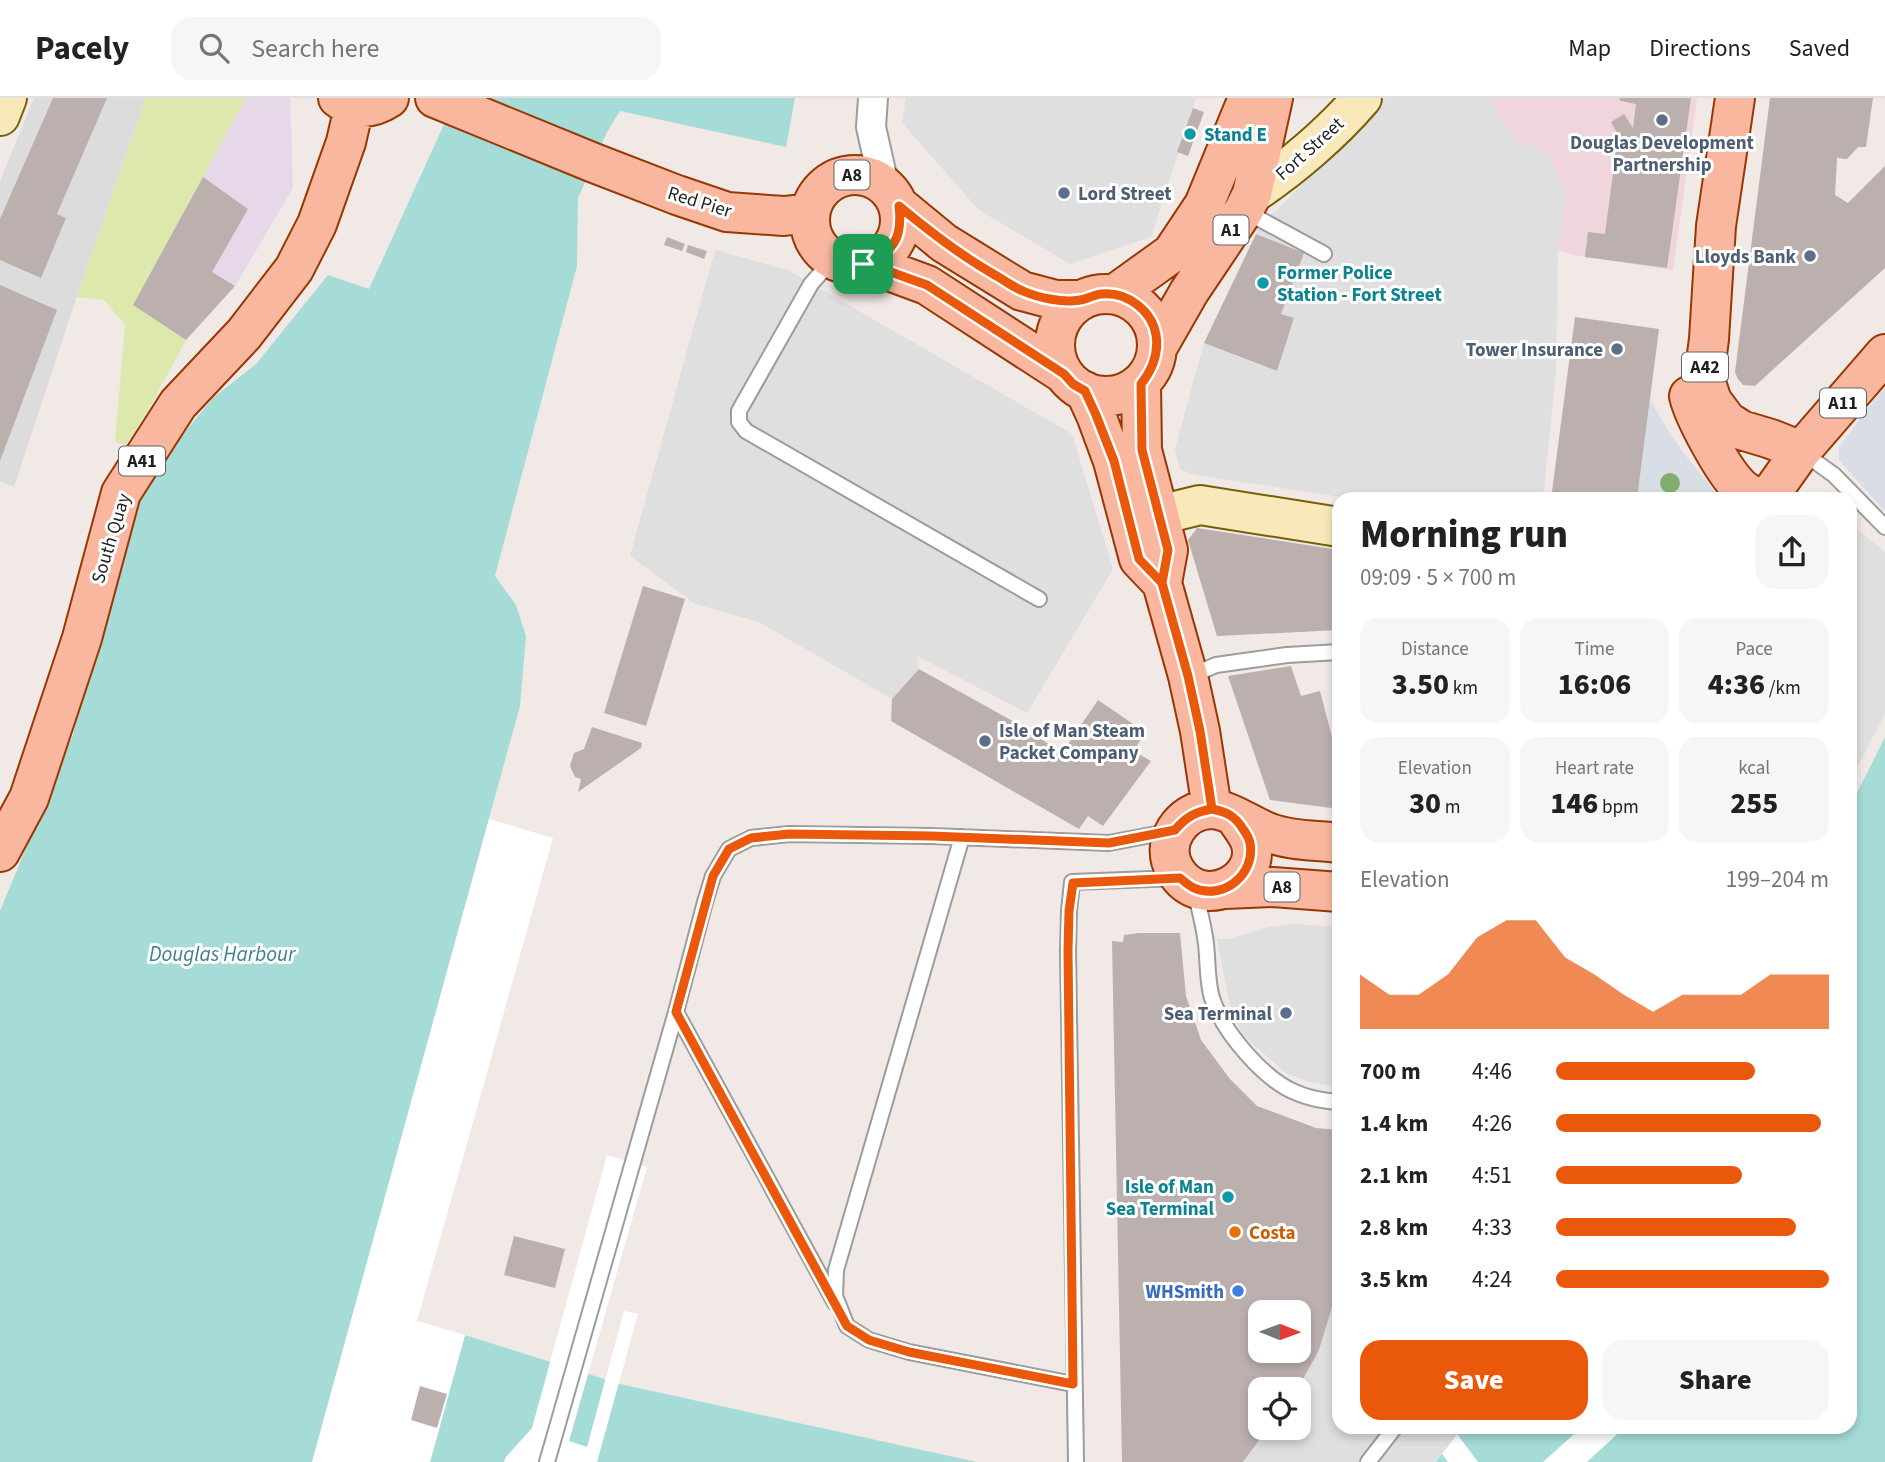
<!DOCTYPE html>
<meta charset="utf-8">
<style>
:root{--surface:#fff;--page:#f6f6f6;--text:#222;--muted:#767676;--line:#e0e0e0;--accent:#ea580c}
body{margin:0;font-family:"Source Sans 3",sans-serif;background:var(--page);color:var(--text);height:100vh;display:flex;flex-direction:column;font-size:26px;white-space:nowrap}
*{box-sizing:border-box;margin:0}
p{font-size:23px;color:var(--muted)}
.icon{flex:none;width:38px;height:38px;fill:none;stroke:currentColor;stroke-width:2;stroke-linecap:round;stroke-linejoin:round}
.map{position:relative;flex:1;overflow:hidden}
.sheet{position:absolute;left:1332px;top:394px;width:525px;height:942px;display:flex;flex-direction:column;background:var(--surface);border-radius:21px;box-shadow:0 4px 10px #0003}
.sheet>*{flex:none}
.needle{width:46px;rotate:91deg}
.fabs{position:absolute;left:1248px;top:1202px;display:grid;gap:14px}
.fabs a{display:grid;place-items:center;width:63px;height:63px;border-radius:14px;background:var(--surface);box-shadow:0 4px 10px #0003;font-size:35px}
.pin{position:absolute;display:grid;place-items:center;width:60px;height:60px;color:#fff;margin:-30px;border-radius:14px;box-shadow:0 4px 10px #0006}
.round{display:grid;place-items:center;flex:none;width:74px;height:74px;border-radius:21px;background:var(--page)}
.headline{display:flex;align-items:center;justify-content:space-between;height:119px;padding:0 28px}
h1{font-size:38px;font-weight:800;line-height:52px}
.stats{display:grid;grid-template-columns:repeat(3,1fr);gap:10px;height:119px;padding:7px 28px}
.stats div{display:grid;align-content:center;border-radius:18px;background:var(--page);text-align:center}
.stats b{font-size:30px;font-weight:800}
.stats small{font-size:19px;font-weight:400}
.stats p{font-size:19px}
.chart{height:196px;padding:14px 28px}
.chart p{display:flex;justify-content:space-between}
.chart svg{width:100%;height:126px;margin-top:7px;fill:var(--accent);opacity:.7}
.cta{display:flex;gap:14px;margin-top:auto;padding:14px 28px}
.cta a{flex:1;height:80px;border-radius:21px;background:var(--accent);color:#fff;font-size:28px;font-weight:800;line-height:80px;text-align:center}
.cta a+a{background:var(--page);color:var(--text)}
ul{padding:0 28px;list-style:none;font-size:23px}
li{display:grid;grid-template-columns:112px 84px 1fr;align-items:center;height:52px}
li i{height:18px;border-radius:9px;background:var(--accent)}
header{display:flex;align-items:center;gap:42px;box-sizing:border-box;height:98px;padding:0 35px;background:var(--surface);border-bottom:2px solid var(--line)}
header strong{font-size:33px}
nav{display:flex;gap:38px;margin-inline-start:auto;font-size:24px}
.search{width:490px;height:63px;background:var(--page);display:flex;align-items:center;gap:18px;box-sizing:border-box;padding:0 24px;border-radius:21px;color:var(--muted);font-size:26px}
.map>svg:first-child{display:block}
.residential{fill:#dddcdc}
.commercial{fill:#f0d5dc}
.industrial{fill:#e6d7e9}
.grass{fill:#dde9ac}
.parking{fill:#dfdfdf}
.plaza{fill:#d9dde5}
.water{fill:#a6dcd8}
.pier{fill:#fff}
.building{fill:#bcb0af;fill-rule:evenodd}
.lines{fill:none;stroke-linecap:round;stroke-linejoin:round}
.lane-casing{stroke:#9c9c9c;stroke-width:18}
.street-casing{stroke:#9c9c9c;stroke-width:32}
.secondary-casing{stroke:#755f07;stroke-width:42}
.primary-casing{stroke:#973802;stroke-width:42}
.lane{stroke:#fff;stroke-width:14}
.street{stroke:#fff;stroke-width:28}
.secondary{stroke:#f9e8ba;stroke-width:38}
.primary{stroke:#fab79f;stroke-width:38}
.tree{fill:#81ae6e}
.route-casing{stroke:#fff;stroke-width:14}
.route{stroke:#ea580c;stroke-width:9}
.service-dot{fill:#5c6f8a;stroke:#fff;stroke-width:2.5}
.culture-dot{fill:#0f9aa8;stroke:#fff;stroke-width:2.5}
.food-dot{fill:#e8710a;stroke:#fff;stroke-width:2.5}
.shop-dot{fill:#3f7fe0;stroke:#fff;stroke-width:2.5}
.labels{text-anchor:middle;stroke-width:6;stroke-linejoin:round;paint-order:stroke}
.shield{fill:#fff;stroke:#626262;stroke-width:2}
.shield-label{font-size:18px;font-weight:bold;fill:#1f1f1f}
.culture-label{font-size:19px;font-weight:bold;fill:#0d838f;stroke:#fff;text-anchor:start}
.service-label{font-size:19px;font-weight:bold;fill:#4e5e75;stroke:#fff;text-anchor:end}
.street-label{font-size:19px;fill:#1f1f1f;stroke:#fff}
.food-label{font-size:19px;font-weight:bold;fill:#c56008;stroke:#fff;text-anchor:start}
.shop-label{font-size:19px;font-weight:bold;fill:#366cbe;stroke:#fff;text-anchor:end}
.water-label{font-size:21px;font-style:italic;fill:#407f8f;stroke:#fff}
</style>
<header>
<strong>Pacely</strong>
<div class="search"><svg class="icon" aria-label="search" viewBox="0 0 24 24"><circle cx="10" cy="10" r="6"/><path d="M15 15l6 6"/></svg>Search here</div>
<nav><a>Map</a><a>Directions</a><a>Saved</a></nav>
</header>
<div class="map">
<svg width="1885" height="1364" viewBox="0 0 1885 1364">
<rect width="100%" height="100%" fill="#f0e9e5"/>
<path class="residential" d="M34,0h112l-74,213 -58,176 -14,-6v-300z"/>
<path class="commercial" d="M1489,0h208l-24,172 -88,-13 -27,-6 9,-55 -19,-43 -31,-12z"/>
<path class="industrial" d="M246,0h44l3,90 -58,98 -49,54 -53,-35z"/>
<path class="grass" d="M146,0h100l-113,207 53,35 -35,65 -25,40 -11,-3 10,-117 -21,-25 -27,-3z"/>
<path class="parking" d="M906,0h290l-45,139 -81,27 -91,-54 -77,-87z
M1385,0h104l28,43 31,11 19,44 -9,55 -2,119 -13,129h-188l-160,-24 -15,-6 -5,-20 29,-106 72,28 18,-52 -13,-5 23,-61 -48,-19 6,-14 16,-11z
M715,152l73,20 284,164 41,135 -86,144 -110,-57 2,13 -27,30 -133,-77 -64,-18 -65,-48z
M1853,428l32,26v162l-35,67v-253z
M1293,826l46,3v160l-30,-5 -23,-9 -40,-35 -9,-14 -8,-22 -12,-63h12l40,-12z
M1339,1165v163h123l-26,36h-193l25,-34h30v-38l-1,-1 22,-39z"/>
<path class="plaza" d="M1885,288v125l-46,-51v-13z
M1650,302l21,35 15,21 31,38 1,5h-81z"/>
<path class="water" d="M456,0h339l-9,49 -166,-36 -13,21 -29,66 -1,68 -82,310 21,29 10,31 -6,70 -208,756h-312v-551l73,-176 13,-55 37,-134 24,-68 66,-80 43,-34 72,-89 41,14z
M1885,639v725h-449l26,-36h388v-619z
M465,1237l155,49 357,78h-547z"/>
<path class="pier" d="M489,721l64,19 -136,483 48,14 -35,127h-118z
M607,1057l40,12 -78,274 18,6 37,-136 14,3 -41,148h-93l2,-5 26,-29z
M1583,1328h43l-39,36h-44z
M1457,1336l21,28h-30l-6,-8z"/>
<path class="building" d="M53,0h54l-50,116 9,4 -25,60 -41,-18v-41z
M1619,0h72l-24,170 -82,-11 3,-25 17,2 13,-99 -7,-13 13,-8 9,14 3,-24 -15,-3z
M1770,0h103l-7,49h-8l-11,12 -10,-1 -2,37 13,8 37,-37v102l-130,118 -12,-1 -5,-6 -3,-7z
M1193,10l11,4 -16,44 -11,-4z
M203,79l45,32 -36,63 23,14 -49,54 -53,-35z
M1256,136l48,19 -23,61 13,4 -17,53 -73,-28z
M667,139l18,7 -3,7 -18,-6z
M688,147l19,6 -3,8 -18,-7z
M0,187l57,25 -57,151z
M1575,219l84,12 -22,170h-86z
M1197,430l142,22v80l-122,6 -29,-96z
M643,488l42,13 -39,127 -42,-13z
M1291,568l10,30 19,-5 14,54h5v64l-69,-9 -42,-124z
M919,571l106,59 37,25 36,-53 47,32 -11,19 17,10 -48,65 -15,-10 -9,13 -188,-108 1,-22z
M592,629l50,16 -1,5 -63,44 3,-13 -6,-2 -5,-11 4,-13 10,-4z
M1139,835h41l6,63 15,44 29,39 27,27 59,22 23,2v133l-4,34 -16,53 -22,40h-37v38h8l-25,34h-121l-10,-521 11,1 1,-7zM1260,1214h38v39h-38z
M514,1138l51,13 -10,39 -51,-13z
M420,1288l27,8 -10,34 -26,-8z"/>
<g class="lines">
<g class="lane-casing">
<path id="lane" d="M1245,113l79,43
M833,161l-22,25 -72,127v11l7,9 293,168
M1802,354l32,23 51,52
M1190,578l26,-11 71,-10 52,-3
M962,739l-126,433 -1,26 12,30 22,14 40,12 164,32
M1195,793c4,18 9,35 11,53 2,17 1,38 6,54 11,34 52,82 85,95 14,6 27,8 42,9
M676,914l159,291
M547,1364l129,-450 29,-110 8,-26 16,-27 22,-11 38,-4 142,2 178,7 63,-12
M1076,1364l-8,-511 1,-40 3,-29 105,-4
M1368,1364l28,-36"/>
</g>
<g class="street-casing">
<path id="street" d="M873,0l-2,29 13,58"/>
</g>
<g class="secondary-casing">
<path id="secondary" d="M0,18l7,-18
M1252,96c39,-26 80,-61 110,-96
M1159,417l41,-10 139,22"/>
</g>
<g class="primary-casing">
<path id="primary" d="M338,0c16,13 34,11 51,0
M435,0l159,65 83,32 50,17 57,4 26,-3
M1735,0l-19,128 -7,113 -5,38 8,24 15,20 14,9 30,9 30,12
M810 122a45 45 0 1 1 90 0a45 45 0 1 1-90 0Z
M899,108l45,37 78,48 34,9h25
M863,166l26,7 38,14 137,89
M1055 247a51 51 0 1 1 102 0a51 51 0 1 1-102 0Z
M1115,196l57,-41 32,-48 44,-107
M1157,250l32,-56 55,-82 8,-16 21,-96
M1141,286l1,66 26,100 -6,33 26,93 12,55 12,78
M1085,293l11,24 17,46 26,98 23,24
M1689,298c5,21 34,74 49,89 5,6 13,10 19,14
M1767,401l34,-48 84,-97
M1236,720c4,7 11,15 14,23 14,40 -49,73 -75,29 -16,-27 6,-60 36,-61 18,0 41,18 59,24 21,8 46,7 69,10
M0,754l29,-54 53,-160 39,-145 57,-89 66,-70 50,-65 23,-45 29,-82 8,-35
M1225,791l48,-2 66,5"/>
</g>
<use href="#lane" class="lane"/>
<use href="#street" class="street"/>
<use href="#secondary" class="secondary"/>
<use href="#primary" class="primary"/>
</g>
<circle class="tree" cx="1670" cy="385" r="10"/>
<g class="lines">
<g class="route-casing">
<path id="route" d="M863,166l25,7 39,14 137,89 9,10 12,7 11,24 18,46 25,98 23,24 26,93 12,55 12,78c-17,3 -26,8 -37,21l-66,13 -178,-7 -142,-2 -38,4 -22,11 -16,27 -37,136 171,314 22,14 40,12 164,32 -5,-433 1,-40 4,-28 107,-5c4,3 9,8 14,10 29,13 62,-14 56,-45 -1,-5 -4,-10 -7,-14 -8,-13 -16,-17 -31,-20l-12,-78 -12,-55 -26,-93 6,-33 -26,-100 -1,-66c12,-15 18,-30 15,-49 -4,-25 -30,-44 -55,-41 -8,1 -14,5 -21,6 -17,3 -41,-2 -57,-9 -10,-4 -19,-11 -28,-16 -35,-20 -65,-43 -96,-69 4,34 -6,46 -36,58"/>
</g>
<use href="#route" class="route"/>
</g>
<g class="service-dot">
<circle cx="1662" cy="22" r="7"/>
<circle cx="1064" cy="95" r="7"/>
<circle cx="1810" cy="158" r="7"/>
<circle cx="1617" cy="251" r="7"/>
<circle cx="985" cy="643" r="7"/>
<circle cx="1286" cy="915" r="7"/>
</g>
<g class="culture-dot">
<circle cx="1190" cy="36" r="7"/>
<circle cx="1263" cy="185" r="7"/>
<circle cx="1228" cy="1099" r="7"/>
</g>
<circle class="food-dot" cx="1235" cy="1134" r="7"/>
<circle class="shop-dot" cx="1238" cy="1193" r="7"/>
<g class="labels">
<g class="shield">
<rect x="834.5" y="62.5" width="35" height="29" rx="5"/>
<rect x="1213.5" y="117.5" width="35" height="29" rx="5"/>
<rect x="1682" y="254.5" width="46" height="29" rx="5"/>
<rect x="1820" y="290.5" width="46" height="29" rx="5"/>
<rect x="119" y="348.5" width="46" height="29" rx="5"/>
<rect x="1264.5" y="774.5" width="35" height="29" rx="5"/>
</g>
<g class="shield-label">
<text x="852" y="83">A8</text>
<text x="1231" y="138">A1</text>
<text x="1705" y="275">A42</text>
<text x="1843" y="311">A11</text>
<text x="142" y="369">A41</text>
<text x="1282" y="795">A8</text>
</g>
<g class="culture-label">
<text x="1204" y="43">Stand E</text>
<text x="1277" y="181">Former Police<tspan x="1277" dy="22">Station - Fort Street</tspan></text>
<text x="1214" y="1095" text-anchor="end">Isle of Man<tspan x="1214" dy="22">Sea Terminal</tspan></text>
</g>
<g class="service-label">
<text x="1662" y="51" text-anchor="middle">Douglas Development<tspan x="1662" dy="22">Partnership</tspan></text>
<text x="1078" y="102" text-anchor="start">Lord Street</text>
<text x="1796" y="165">Lloyds Bank</text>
<text x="1603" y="258">Tower Insurance</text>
<text x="999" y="639" text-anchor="start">Isle of Man Steam<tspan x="999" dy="22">Packet Company</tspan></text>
<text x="1272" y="922">Sea Terminal</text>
</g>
<g class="street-label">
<text transform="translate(1309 50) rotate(-42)" y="7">Fort Street</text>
<text transform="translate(700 103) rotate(17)" y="7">Red Pier</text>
<text transform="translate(110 440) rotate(-73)" y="7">South Quay</text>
</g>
<g class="food-label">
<text x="1249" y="1141">Costa</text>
</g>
<g class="shop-label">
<text x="1224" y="1200">WHSmith</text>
</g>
<g class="water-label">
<text x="222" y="863">Douglas Harbour</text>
</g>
</g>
</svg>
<div class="fabs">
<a><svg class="needle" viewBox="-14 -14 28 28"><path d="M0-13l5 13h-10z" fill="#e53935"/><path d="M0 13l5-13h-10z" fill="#767676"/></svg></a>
<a><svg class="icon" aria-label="locate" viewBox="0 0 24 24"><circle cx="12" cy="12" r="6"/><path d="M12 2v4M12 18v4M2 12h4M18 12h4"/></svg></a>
</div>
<div class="pin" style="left:863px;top:166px;background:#1e9e55"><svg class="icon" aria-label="arrive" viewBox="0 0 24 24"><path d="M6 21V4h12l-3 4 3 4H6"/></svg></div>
<section class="sheet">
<div class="headline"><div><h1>Morning run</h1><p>09:09 · 5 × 700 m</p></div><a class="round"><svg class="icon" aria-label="share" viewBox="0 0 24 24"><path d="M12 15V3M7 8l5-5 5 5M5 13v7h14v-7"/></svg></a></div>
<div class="stats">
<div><p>Distance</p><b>3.50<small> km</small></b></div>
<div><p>Time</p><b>16:06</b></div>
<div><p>Pace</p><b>4:36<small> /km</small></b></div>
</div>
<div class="stats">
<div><p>Elevation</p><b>30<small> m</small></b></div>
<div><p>Heart rate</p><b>146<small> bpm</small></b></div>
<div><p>kcal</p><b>255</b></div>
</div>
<div class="chart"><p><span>Elevation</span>199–204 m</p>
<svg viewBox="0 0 160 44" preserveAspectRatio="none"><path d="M0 44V25L10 32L20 32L30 25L40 12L50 6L60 6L70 19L80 25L90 32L100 38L110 32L120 32L130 32L140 25L150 25L160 25V44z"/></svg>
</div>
<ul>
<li><b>700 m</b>4:46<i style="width:73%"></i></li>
<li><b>1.4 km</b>4:26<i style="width:97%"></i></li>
<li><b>2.1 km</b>4:51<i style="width:68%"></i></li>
<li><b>2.8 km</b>4:33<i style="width:88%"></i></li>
<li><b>3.5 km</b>4:24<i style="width:100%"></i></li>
</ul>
<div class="cta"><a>Save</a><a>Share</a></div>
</section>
</div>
